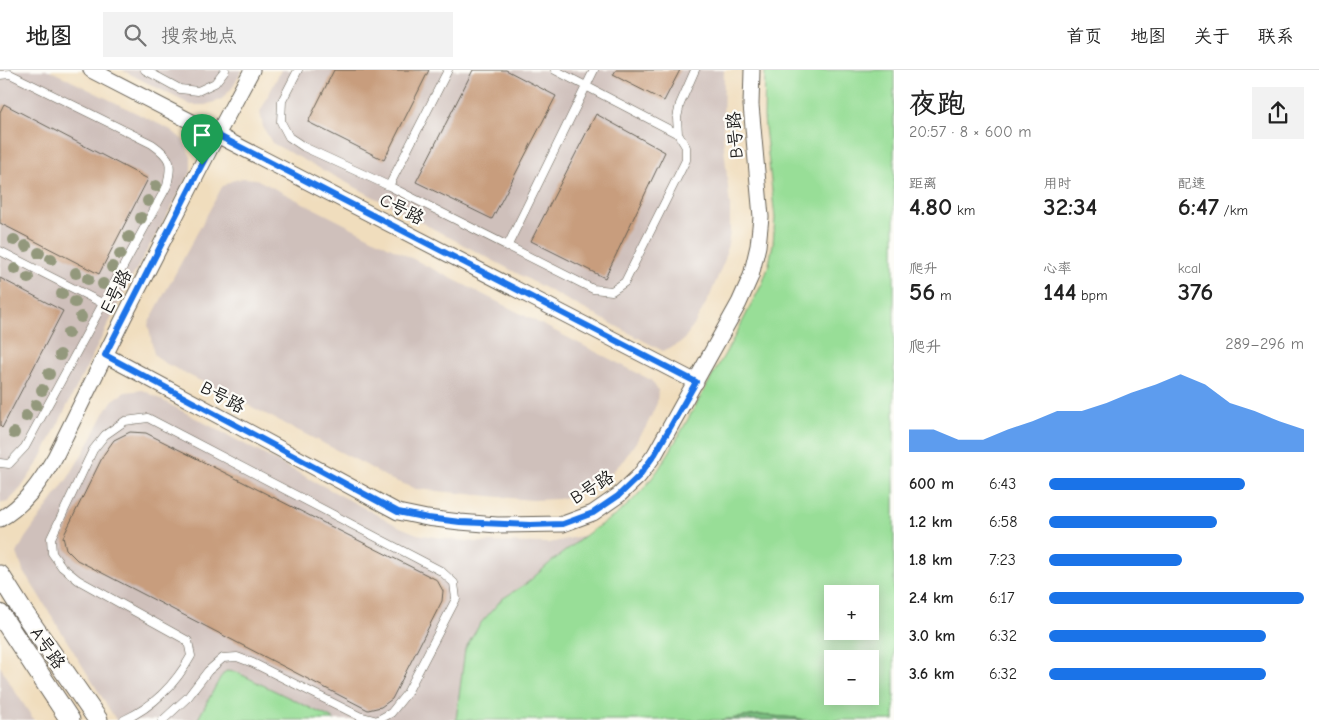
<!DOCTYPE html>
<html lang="zh">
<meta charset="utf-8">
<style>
:root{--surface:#fff;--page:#f2f2f2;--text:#222;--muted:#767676;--line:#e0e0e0;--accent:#1a73e8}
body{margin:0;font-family:"Comic Neue","LXGW WenKai TC",sans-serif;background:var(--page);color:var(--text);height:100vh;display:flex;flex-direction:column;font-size:19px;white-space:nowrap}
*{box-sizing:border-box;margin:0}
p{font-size:16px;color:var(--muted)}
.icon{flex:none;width:28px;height:28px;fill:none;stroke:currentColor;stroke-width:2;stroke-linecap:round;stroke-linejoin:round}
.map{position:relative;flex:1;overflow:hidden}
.drawer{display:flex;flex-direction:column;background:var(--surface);width:425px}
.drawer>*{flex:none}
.buttons{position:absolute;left:824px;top:515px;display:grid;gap:10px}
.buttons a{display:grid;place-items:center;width:55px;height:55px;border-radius:0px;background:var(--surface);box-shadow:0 2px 12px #0003;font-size:25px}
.pin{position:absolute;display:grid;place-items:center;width:42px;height:42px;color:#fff;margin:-51px -21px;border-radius:50% 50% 50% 0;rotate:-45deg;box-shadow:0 0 5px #0007}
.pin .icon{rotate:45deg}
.round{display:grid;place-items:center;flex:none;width:52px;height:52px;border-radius:0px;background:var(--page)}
.headline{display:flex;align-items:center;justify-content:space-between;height:85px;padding:0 15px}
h1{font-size:28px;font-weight:700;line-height:38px}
.stats{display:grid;grid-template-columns:repeat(3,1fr);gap:8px;height:85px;padding:5px 15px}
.stats div{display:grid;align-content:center}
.stats b{font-size:25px;font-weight:700}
.stats small{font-size:14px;font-weight:400}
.stats p{font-size:14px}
.chart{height:140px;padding:10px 15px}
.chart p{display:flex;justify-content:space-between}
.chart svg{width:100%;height:90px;margin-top:5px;fill:var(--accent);opacity:.7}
ul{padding:0 15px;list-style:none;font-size:16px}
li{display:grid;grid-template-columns:80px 60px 1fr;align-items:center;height:38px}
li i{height:12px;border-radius:6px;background:var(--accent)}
header{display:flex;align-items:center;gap:30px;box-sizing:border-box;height:70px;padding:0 25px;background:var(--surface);border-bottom:1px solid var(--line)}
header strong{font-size:24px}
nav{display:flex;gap:28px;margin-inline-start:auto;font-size:18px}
.search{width:350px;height:45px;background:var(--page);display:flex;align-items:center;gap:12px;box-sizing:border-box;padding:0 18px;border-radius:0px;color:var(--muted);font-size:19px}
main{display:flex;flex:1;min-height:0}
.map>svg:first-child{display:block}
.industrial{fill:#cfc0bb}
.green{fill:#98de97;stroke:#5a7d5a;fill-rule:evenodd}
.forest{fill:#7abd80;stroke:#4b6c4e}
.building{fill:#c89d7d}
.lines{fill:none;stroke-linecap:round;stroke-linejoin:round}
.service-casing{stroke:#666054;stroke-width:9}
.minor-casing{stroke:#666054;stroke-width:17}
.tertiary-casing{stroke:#666054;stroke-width:21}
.service{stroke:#fff;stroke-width:8}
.minor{stroke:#fff;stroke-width:15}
.tertiary{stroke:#fff;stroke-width:19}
.tree{fill:#93987c}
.route-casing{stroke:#fff;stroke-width:10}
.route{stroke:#1a73e8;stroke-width:6}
.labels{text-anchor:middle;stroke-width:4.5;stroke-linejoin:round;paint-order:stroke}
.street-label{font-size:18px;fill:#1c1c1c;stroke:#fdfcf7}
</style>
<header>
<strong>地图</strong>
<div class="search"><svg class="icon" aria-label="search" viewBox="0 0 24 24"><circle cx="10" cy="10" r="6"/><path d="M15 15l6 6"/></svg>搜索地点</div>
<nav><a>首页</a><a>地图</a><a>关于</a><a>联系</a></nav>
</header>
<main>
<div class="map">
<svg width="894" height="650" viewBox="0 0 894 650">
<rect width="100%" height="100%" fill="#fdfcf7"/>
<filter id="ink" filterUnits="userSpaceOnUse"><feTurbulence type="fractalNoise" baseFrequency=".02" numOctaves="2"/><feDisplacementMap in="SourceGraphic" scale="10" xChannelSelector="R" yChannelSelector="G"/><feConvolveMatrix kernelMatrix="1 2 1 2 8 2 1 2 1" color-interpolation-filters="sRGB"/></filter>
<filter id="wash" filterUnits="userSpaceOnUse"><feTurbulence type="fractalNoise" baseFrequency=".0096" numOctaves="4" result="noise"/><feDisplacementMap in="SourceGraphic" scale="20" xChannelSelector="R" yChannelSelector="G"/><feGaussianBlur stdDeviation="1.12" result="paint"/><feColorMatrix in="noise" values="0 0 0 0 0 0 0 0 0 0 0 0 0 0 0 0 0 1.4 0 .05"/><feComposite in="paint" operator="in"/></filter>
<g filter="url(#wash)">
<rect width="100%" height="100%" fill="#f0ddbd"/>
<path class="industrial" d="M0,0h49l122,60 12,10 8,17v15l-61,109 -90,179 -19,28 -13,14 -8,1z
M122,0h120l-10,18 -11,12 -16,5h-14z
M281,0h443l-1,66 7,71v25l-5,27 -15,37 -16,29 -12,17 -19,9 -391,-208 -9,-16 -3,-15z
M243,108l13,1 395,201 7,10 -1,13 -11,24 -23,34 -19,19 -24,13 -21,6 -27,1 -116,-11 -26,-10 -26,-15 -201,-102 -9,-8 -6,-30 74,-137 9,-6z
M143,320l257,137 17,7 30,5 31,3 71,1 37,-8 -35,27 -24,21 -25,16 -37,50 -9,71h-340l-93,-150 -6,-17 8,-15 43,-60 22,-37 16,-31 7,-10 12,-8z
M0,596l13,22 21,32h-34z"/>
<path class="green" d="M765,0h129v650h-91l-6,-2 -38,-3 -38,5h-265l9,-71 15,-25 22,-25 25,-16 24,-21 43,-33 22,-14 16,-14 14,-15 12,-16 12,-19 65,-115 28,-54 6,-18 4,-20 2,-26 -11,-100zM832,524h38v37h-38zM832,589h38v37h-38z
M226,601l10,1 99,48h-135l-2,-1 22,-41z"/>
<path class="forest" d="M759,645l38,3 6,2h-82z"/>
<g id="blocks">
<path class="building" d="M334,0h95l-45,90 -76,-38z
M473,0h33l50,26 -64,123 -76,-37z
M616,0h64l-16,31 -51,-26z
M4,34l144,75 -49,95 -99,-51v-111z
M596,44l69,38 -60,126 -74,-37z
M0,208l63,33 -61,117 -2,-2z
M130,362l16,1 291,147 6,11 -1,10 -50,98 -11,8 -13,3 -291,-150 -11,-11 -3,-12 41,-83 10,-14z"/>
</g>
</g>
<g filter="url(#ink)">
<use href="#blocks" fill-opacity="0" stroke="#666054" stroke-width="1"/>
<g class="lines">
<g class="service-casing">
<path id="service" d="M145,0l35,19 18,2 17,-8 10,-13
M298,0l-16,31 -1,21 8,15 15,10 85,39 204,103 19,2 13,-9 61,-122v-13l-8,-13 -1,-16 3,-14 15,-34
M555,0l123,64
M0,5l10,-1 142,70c20,14 20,19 15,42l-142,261 -16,17 -9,-1
M389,116l59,-116
M507,177l87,-177
M0,181l104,53
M124,650c29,-13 52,-37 67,-64l-3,-15 -110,-61 -16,-13 -10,-14 -1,-15 42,-88 12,-15 20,-14 23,-3 293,153 13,12 2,16 -49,94 -16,20 -13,7
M163,650l25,-23 20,-26 15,-13 14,-1 16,6 106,53 15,4"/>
</g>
<g class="minor-casing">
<path id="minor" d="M91,0l605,312
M105,285l293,157 29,6 33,4 37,3 66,-1 30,-11 26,-18 20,-19 16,-22 84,-151 12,-27 7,-30 3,-29 -10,-112 1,-35
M0,449c25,-14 41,-38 55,-62l69,-140 93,-182 35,-65"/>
</g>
<g class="tertiary-casing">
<path id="tertiary" d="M0,505l24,38 74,107
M0,544l70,106"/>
</g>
<use href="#service" class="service"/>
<use href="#minor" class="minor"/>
<use href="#tertiary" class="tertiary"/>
</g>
<g class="tree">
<circle cx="156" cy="116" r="6"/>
<circle cx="148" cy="131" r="6"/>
<circle cx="141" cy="148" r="6"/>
<circle cx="129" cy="167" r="6"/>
<circle cx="14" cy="170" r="6"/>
<circle cx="26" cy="176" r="6"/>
<circle cx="39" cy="183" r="6"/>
<circle cx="120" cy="184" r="6"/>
<circle cx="51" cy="189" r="6"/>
<circle cx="112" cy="197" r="6"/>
<circle cx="15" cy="199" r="6"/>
<circle cx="76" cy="203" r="6"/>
<circle cx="28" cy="208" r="6"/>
<circle cx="88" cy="209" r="6"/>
<circle cx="103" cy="214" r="6"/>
<circle cx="62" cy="224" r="6"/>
<circle cx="75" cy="232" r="6"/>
<circle cx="81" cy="247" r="6"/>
<circle cx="68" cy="263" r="6"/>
<circle cx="60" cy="285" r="6"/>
<circle cx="49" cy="304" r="6"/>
<circle cx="42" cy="320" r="6"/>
<circle cx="36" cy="335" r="6"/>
<circle cx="26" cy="346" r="6"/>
<circle cx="14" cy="363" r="6"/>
</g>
</g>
<g class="lines" filter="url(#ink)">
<g class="route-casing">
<path id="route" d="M217,65l479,247 -41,72 -16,22 -21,20 -25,17 -30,11 -33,1 -70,-3 -32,-4 -30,-6 -293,-157z"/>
</g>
<use href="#route" class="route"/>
</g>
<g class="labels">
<g class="street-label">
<text transform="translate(735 65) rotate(-94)" y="6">B号路</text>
<text transform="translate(402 139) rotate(27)" y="6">C号路</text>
<text transform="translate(116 221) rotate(-63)" y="6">E号路</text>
<text transform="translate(223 327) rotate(28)" y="6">B号路</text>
<text transform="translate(592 417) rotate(-32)" y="6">B号路</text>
<text transform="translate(48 578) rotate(55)" y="6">A号路</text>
</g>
</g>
</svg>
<div class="buttons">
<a>+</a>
<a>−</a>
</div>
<div class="pin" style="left:202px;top:95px;background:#1e9e55"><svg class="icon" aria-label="arrive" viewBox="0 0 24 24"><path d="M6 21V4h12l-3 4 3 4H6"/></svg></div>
</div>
<section class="drawer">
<div class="headline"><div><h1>夜跑</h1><p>20:57 · 8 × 600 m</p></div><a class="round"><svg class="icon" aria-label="share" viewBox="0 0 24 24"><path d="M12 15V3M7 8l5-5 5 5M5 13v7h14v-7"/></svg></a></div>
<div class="stats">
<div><p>距离</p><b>4.80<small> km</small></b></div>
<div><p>用时</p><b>32:34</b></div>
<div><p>配速</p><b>6:47<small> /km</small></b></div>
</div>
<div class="stats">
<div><p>爬升</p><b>56<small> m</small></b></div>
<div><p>心率</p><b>144<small> bpm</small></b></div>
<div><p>kcal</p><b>376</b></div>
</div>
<div class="chart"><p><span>爬升</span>289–296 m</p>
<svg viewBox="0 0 160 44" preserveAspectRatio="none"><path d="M0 44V33L10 33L20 38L30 38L40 33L50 29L60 24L70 24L80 20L90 15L100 11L110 6L120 11L130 20L140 24L150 29L160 33V44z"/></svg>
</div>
<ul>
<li><b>600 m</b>6:43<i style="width:77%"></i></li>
<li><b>1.2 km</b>6:58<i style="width:66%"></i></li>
<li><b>1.8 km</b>7:23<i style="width:52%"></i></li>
<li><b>2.4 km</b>6:17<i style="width:100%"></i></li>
<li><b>3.0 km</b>6:32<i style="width:85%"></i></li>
<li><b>3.6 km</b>6:32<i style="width:85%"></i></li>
</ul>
</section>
</main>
